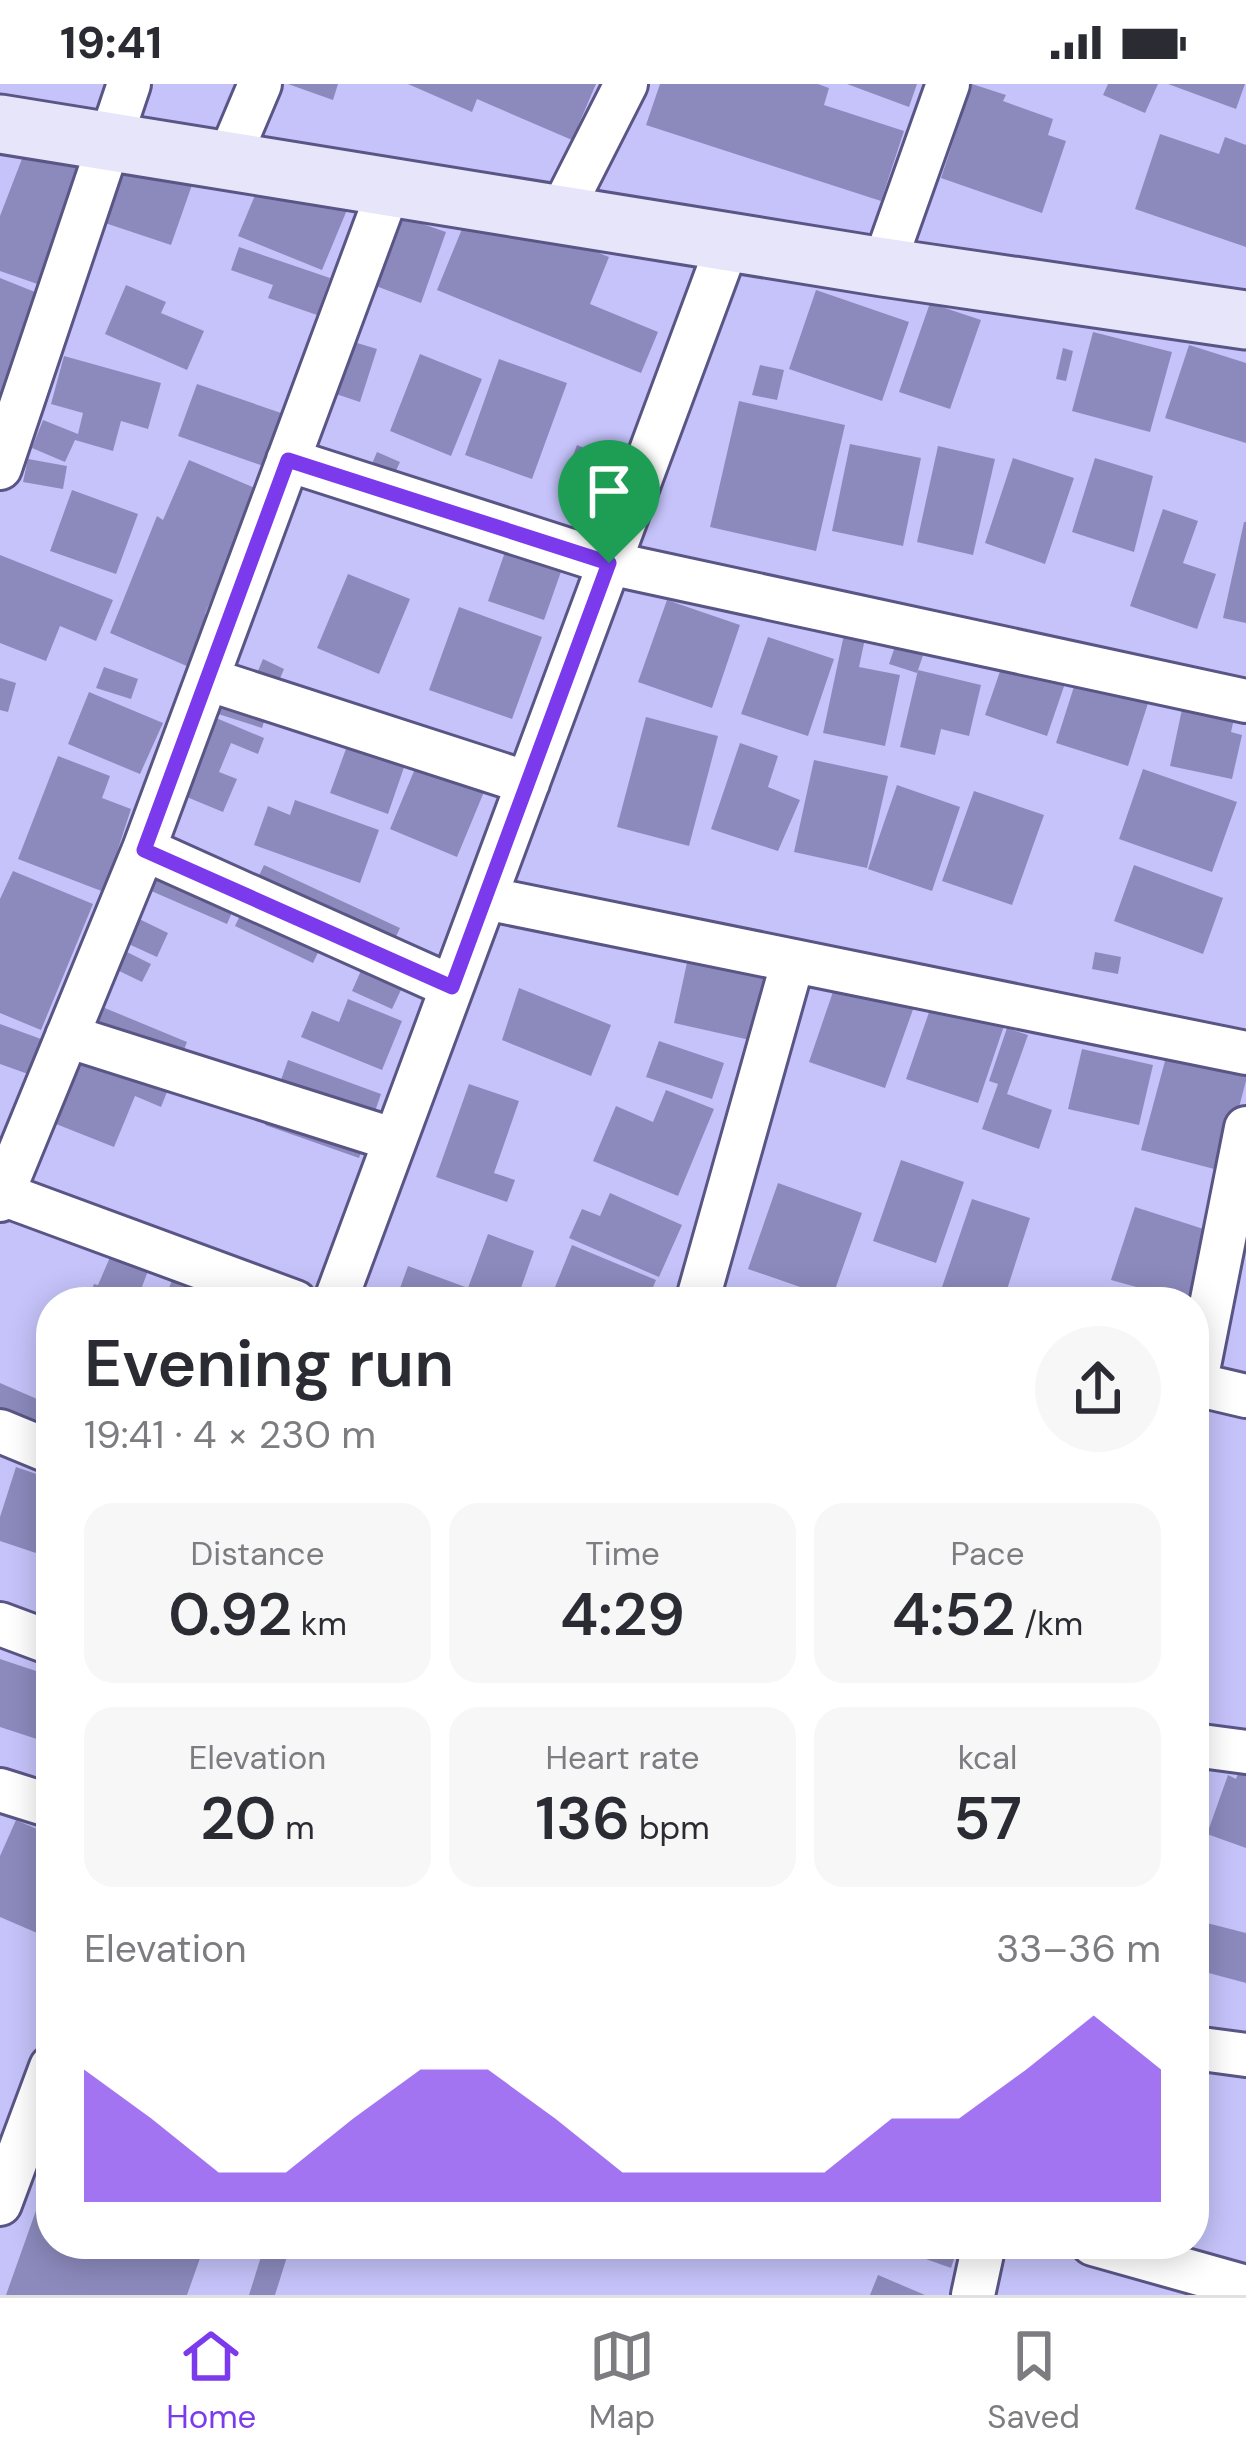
<!DOCTYPE html>
<meta charset="utf-8">
<style>
:root{--surface:#fff;--page:#f7f7f7;--text:#2b2b33;--muted:#7c7c81;--line:#e1e1e2;--accent:#7c3aed}
body{margin:0;font-family:"DM Sans",sans-serif;background:var(--page);color:var(--text);height:100vh;display:flex;flex-direction:column;font-size:45px;white-space:nowrap}
*{box-sizing:border-box;margin:0}
p{font-size:39px;color:var(--muted)}
.icon{flex:none;width:66px;height:66px;fill:none;stroke:currentColor;stroke-width:2;stroke-linecap:round;stroke-linejoin:round}
.map{position:relative;flex:1;overflow:hidden}
.sheet{position:absolute;left:36px;top:1203px;width:1173px;height:972px;display:flex;flex-direction:column;background:var(--surface);border-radius:48px;box-shadow:0 6px 30px #0003}
.sheet>*{flex:none}
.pin{position:absolute;display:grid;place-items:center;width:102px;height:102px;color:#fff;margin:-123px -51px;border-radius:50% 50% 50% 0;rotate:-45deg;box-shadow:0 0 12px #0007}
.pin .icon{rotate:45deg}
.round{display:grid;place-items:center;flex:none;width:126px;height:126px;border-radius:63px;background:var(--page)}
.summary{display:flex;align-items:center;justify-content:space-between;height:204px;padding:0 48px}
h1{font-size:66px;font-weight:600;line-height:90px}
.stats{display:grid;grid-template-columns:repeat(3,1fr);gap:18px;height:204px;padding:12px 48px}
.stats div{display:grid;align-content:center;border-radius:30px;background:var(--page);text-align:center}
.stats b{font-size:60px;font-weight:600}
.stats small{font-size:33px;font-weight:400}
.stats p{font-size:33px}
.chart{height:336px;padding:24px 48px}
.chart p{display:flex;justify-content:space-between}
.chart svg{width:100%;height:216px;margin-top:12px;fill:var(--accent);opacity:.7}
.status{display:flex;justify-content:space-between;align-items:center;height:84px;padding:0 60px;background:var(--surface);direction:ltr}
.status svg{height:33px;fill:currentColor}
.menu{display:flex;justify-content:space-around;align-items:center;height:168px;border-top:3px solid var(--line);background:var(--surface);font-size:33px;color:var(--muted)}
.menu a{display:grid;justify-items:center;gap:6px}
.menu .current{color:var(--accent)}
.map>svg:first-child{display:block}
.building{fill:#8c8abd}
.lines{fill:none;stroke-linecap:round;stroke-linejoin:round}
.minor-casing{stroke:#595585;stroke-width:48}
.secondary-casing{stroke:#595585;stroke-width:63}
.minor{stroke:#fff;stroke-width:42}
.secondary{stroke:#e6e5f9;stroke-width:57}
.route-casing{stroke:#fff;stroke-width:24}
.route{stroke:#7c3aed;stroke-width:15}
</style>
<div class="status"><b>19:41</b><svg viewBox="0 0 49 12"><path d="M0 12V9h3v3zM5 12V6h3v6zM10 12V3h3v9zM15 12V0h3v12zM26 1h20v11H26zM47 4h2v5h-2z"/></svg></div>
<div class="map">
<svg width="1246" height="2211" viewBox="0 0 1246 2211">
<rect width="100%" height="100%" fill="#c5c3fa"/>
<path class="building" d="M288,0h50l-5,16z
M408,0h188l-24,56 -95,-41 -5,13z
M660,0h158l11,4 -5,17 80,26 -23,70 -235,-76z
M847,0h70l-8,23z
M972,0l34,11 -3,6 50,18 -5,16 18,6 -24,72 -101,-35z
M1108,0h50l-13,29 -42,-18z
M1168,0h77l-9,25z
M1160,50l59,20 6,-17 21,8v102l-111,-38z
M134,56l66,22 -29,83 -66,-22z
M25,67l65,22 -41,115 -49,-17v-55z
M265,87l84,34 -27,65 -84,-34z
M473,118l136,55 -19,47 68,28 -17,41 -204,-83z
M385,127l61,21 -25,71 -61,-23z
M239,163l91,31 -13,37 -49,-17 5,-13 -42,-15z
M0,194l50,20 -50,121z
M126,201l40,17 -5,11 43,18 -17,39 -82,-36z
M816,206l93,32 -27,79 -93,-32z
M930,219l51,17 -31,89 -51,-17z
M1093,248l79,20 -22,80 -78,-21z
M344,255l33,10 -17,53 -33,-11z
M1189,261l57,18v80l-81,-25z
M1063,264l10,3 -7,30 -10,-2z
M420,270l62,25 -31,77 -61,-25z
M64,272l97,27 -13,46 -27,-8 -8,30 -38,-11 -10,22 -33,-14 11,-28 35,14 5,-21 -32,-9z
M499,275l68,24 -35,96 -67,-24z
M760,281l24,5 -7,30 -25,-5z
M197,300l90,31 -18,53 -91,-32z
M739,317l106,24 -29,126 -106,-24z
M850,360l71,14 -18,88 -71,-15z
M577,361l36,15 -7,16 -35,-15z
M938,362l57,13 -22,96 -56,-13z
M377,368l23,10 -13,28 -22,-10z
M1013,374l61,20 -29,86 -60,-21z
M1095,374l58,18 -19,76 -62,-20z
M28,375l39,7 -4,23 -40,-7z
M189,376l68,29 -52,125 6,3 -22,50 -79,-34 47,-117 6,4z
M72,406l66,24 -22,60 -66,-23z
M1163,425l35,12 -15,42 33,11 -19,55 -67,-23z
M1244,438h2v101l-23,-5z
M514,442l56,20 -26,74 -56,-19z
M0,471l113,45 -17,41 -36,-15 -14,35 -46,-18z
M348,490l62,25 -31,75 -62,-26z
M667,516l73,25 -28,83 -74,-26z
M459,523l83,30 -30,82 -83,-29z
M846,541l21,4 -8,38 41,8 -15,71 -62,-13z
M902,542l28,9 -13,38 -28,-9z
M768,553l66,22 -26,77 -67,-22z
M1009,561l62,21 -24,70 -62,-21z
M1085,568l72,23 -29,91 -72,-23z
M263,575l21,10 -8,19 -21,-10z
M104,583l34,12 -7,20 -35,-11z
M918,586l63,15 -12,51 -28,-7 -6,26 -35,-8z
M0,594l16,5 -8,29 -8,-2z
M226,594l47,16 -11,34 -47,-15z
M89,608l74,31 -23,51 -72,-30z
M1185,611l52,11 -6,26 11,3 -10,44 -62,-13z
M209,631l55,23 -6,16 -27,-11 -12,29 18,7 -14,33 -46,-19z
M646,633l72,19 -29,110 -72,-19z
M355,640l57,20 -24,70 -58,-21z
M740,659l38,13 -10,31 32,13 -22,51 -67,-22z
M58,672l52,20 -8,22 29,11 -27,83 -86,-33z
M419,675l67,28 -29,70 -67,-28z
M814,676l74,16 -21,92 -73,-16z
M1143,685l94,33 -25,70 -93,-33z
M897,701l63,22 -28,84 -64,-22z
M974,707l70,24 -32,90 -70,-24z
M295,716l84,30 -19,53 -106,-38 14,-39 22,9z
M172,753l78,34 -23,53 -78,-34z
M264,781l136,63 -17,36 25,11 -16,34 -40,-18 11,-25 -26,-53 -24,50 -78,-37z
M1134,781l89,33 -20,56 -89,-33z
M13,787l80,33 -52,126 -41,-17v-114z
M133,832l35,17 -11,24 -35,-16z
M694,846l77,17 -21,93 -76,-17z
M123,866l28,14 -9,18 -27,-13z
M1095,868l26,5 -3,17 -26,-5z
M839,890l77,27 -31,87 -76,-26z
M519,904l92,37 -20,51 -89,-36z
M937,905l71,25 -30,89 -72,-24z
M348,915l54,22 -20,49 -81,-33 11,-26 27,11z
M100,922l87,36 -26,65 -26,-11 -21,51 -68,-27z
M0,940l41,15 -13,35 -28,-10z
M1007,944l21,7 -21,59 45,16 -13,39 -57,-20 16,-45 -9,-3z
M659,957l65,22 -12,36 -66,-22z
M1169,962l77,21v14l-24,90 -81,-21z
M1082,965l71,16 -14,60 -71,-16z
M288,976l93,34 -22,64 -94,-33z
M469,1000l50,17 -25,72 21,7 -8,22 -71,-25z
M666,1006l48,19 -36,87 -85,-35 23,-55 37,16z
M901,1076l63,22 -28,81 -63,-22z
M778,1099l84,30 -30,85 -84,-29z
M610,1109l72,32 -23,52 -90,-39 13,-29 18,7z
M972,1115l58,19 -27,84h-36l-27,-9z
M1135,1123l78,25 -22,70 -80,-22z
M488,1150l46,17 -18,51h-121l13,-36 60,22z
M189,1157l33,14 -20,47h-26l-11,-5z
M572,1161l84,35 -9,22h-98z
M114,1164l37,15 -11,29 24,10h-77l7,-18 4,1z
M0,1299l51,22v40l-51,7z
M16,1383l35,12v79l-51,-17v-24z
M0,1575l51,17v42l-8,23 -43,-14z
M1245,1669h1v95l-39,-14 21,-59 8,4z
M16,1736l35,15v104l-51,-22v-61z
M1195,1836l51,13v50l-52,-14z
M44,2104l7,3v53h154l-18,51h-181z
M265,2160h26l-16,51h-26z
M884,2160h75l-8,24z
M878,2191l47,20h-55z"/>
<g class="lines">
<g class="minor-casing">
<path id="minor" d="M228,76l32,-76
M560,130l66,-130
M883,183l65,-183
M288,376l321,103 637,138
M0,384l129,-384
M207,595l321,104
M144,765l308,138
M485,814l761,155
M67,952l328,104
M2,1110l293,108
M0,1116l144,-351 246,-663
M335,1218l394,-1061
M697,1218l96,-341
M1195,1300l51,12
M1194,1307l52,-263
M0,1347l51,21
M0,1540l51,19
M1194,1661l52,7
M0,1706l51,16
M1194,1964l52,7
M0,2120l51,-137
M1093,2160l153,43
M973,2211l11,-51"/>
</g>
<g class="secondary-casing">
<path id="secondary" d="M0,40l883,143 363,53"/>
</g>
<use href="#minor" class="minor"/>
<use href="#secondary" class="secondary"/>
</g>
<g class="lines">
<g class="route-casing">
<path id="route" d="M288,376l321,103 -157,424 -308,-137z"/>
</g>
<use href="#route" class="route"/>
</g>
</svg>
<div class="pin" style="left:609px;top:479px;background:#1e9e55"><svg class="icon" aria-label="arrive" viewBox="0 0 24 24"><path d="M6 21V4h12l-3 4 3 4H6"/></svg></div>
<section class="sheet">
<div class="summary"><div><h1>Evening run</h1><p>19:41 · 4 × 230 m</p></div><a class="round"><svg class="icon" aria-label="share" viewBox="0 0 24 24"><path d="M12 15V3M7 8l5-5 5 5M5 13v7h14v-7"/></svg></a></div>
<div class="stats">
<div><p>Distance</p><b>0.92<small> km</small></b></div>
<div><p>Time</p><b>4:29</b></div>
<div><p>Pace</p><b>4:52<small> /km</small></b></div>
</div>
<div class="stats">
<div><p>Elevation</p><b>20<small> m</small></b></div>
<div><p>Heart rate</p><b>136<small> bpm</small></b></div>
<div><p>kcal</p><b>57</b></div>
</div>
<div class="chart"><p><span>Elevation</span>33–36 m</p>
<svg viewBox="0 0 160 44" preserveAspectRatio="none"><path d="M0 44V17L10 27L20 38L30 38L40 27L50 17L60 17L70 27L80 38L90 38L100 38L110 38L120 27L130 27L140 17L150 6L160 17V44z"/></svg>
</div>
</section>
</div>
<nav class="menu">
<a class="current"><svg class="icon" aria-label="home" viewBox="0 0 24 24"><path d="M3 11l9-7 9 7M6 9v11h12V9"/></svg>Home</a>
<a><svg class="icon" aria-label="map" viewBox="0 0 24 24"><path d="M3 6l6-2 6 2 6-2v14l-6 2-6-2-6 2zM9 4v14M15 6v14"/></svg>Map</a>
<a><svg class="icon" aria-label="saved" viewBox="0 0 24 24"><path d="M7 4h10v16l-5-4-5 4z"/></svg>Saved</a>
</nav>
